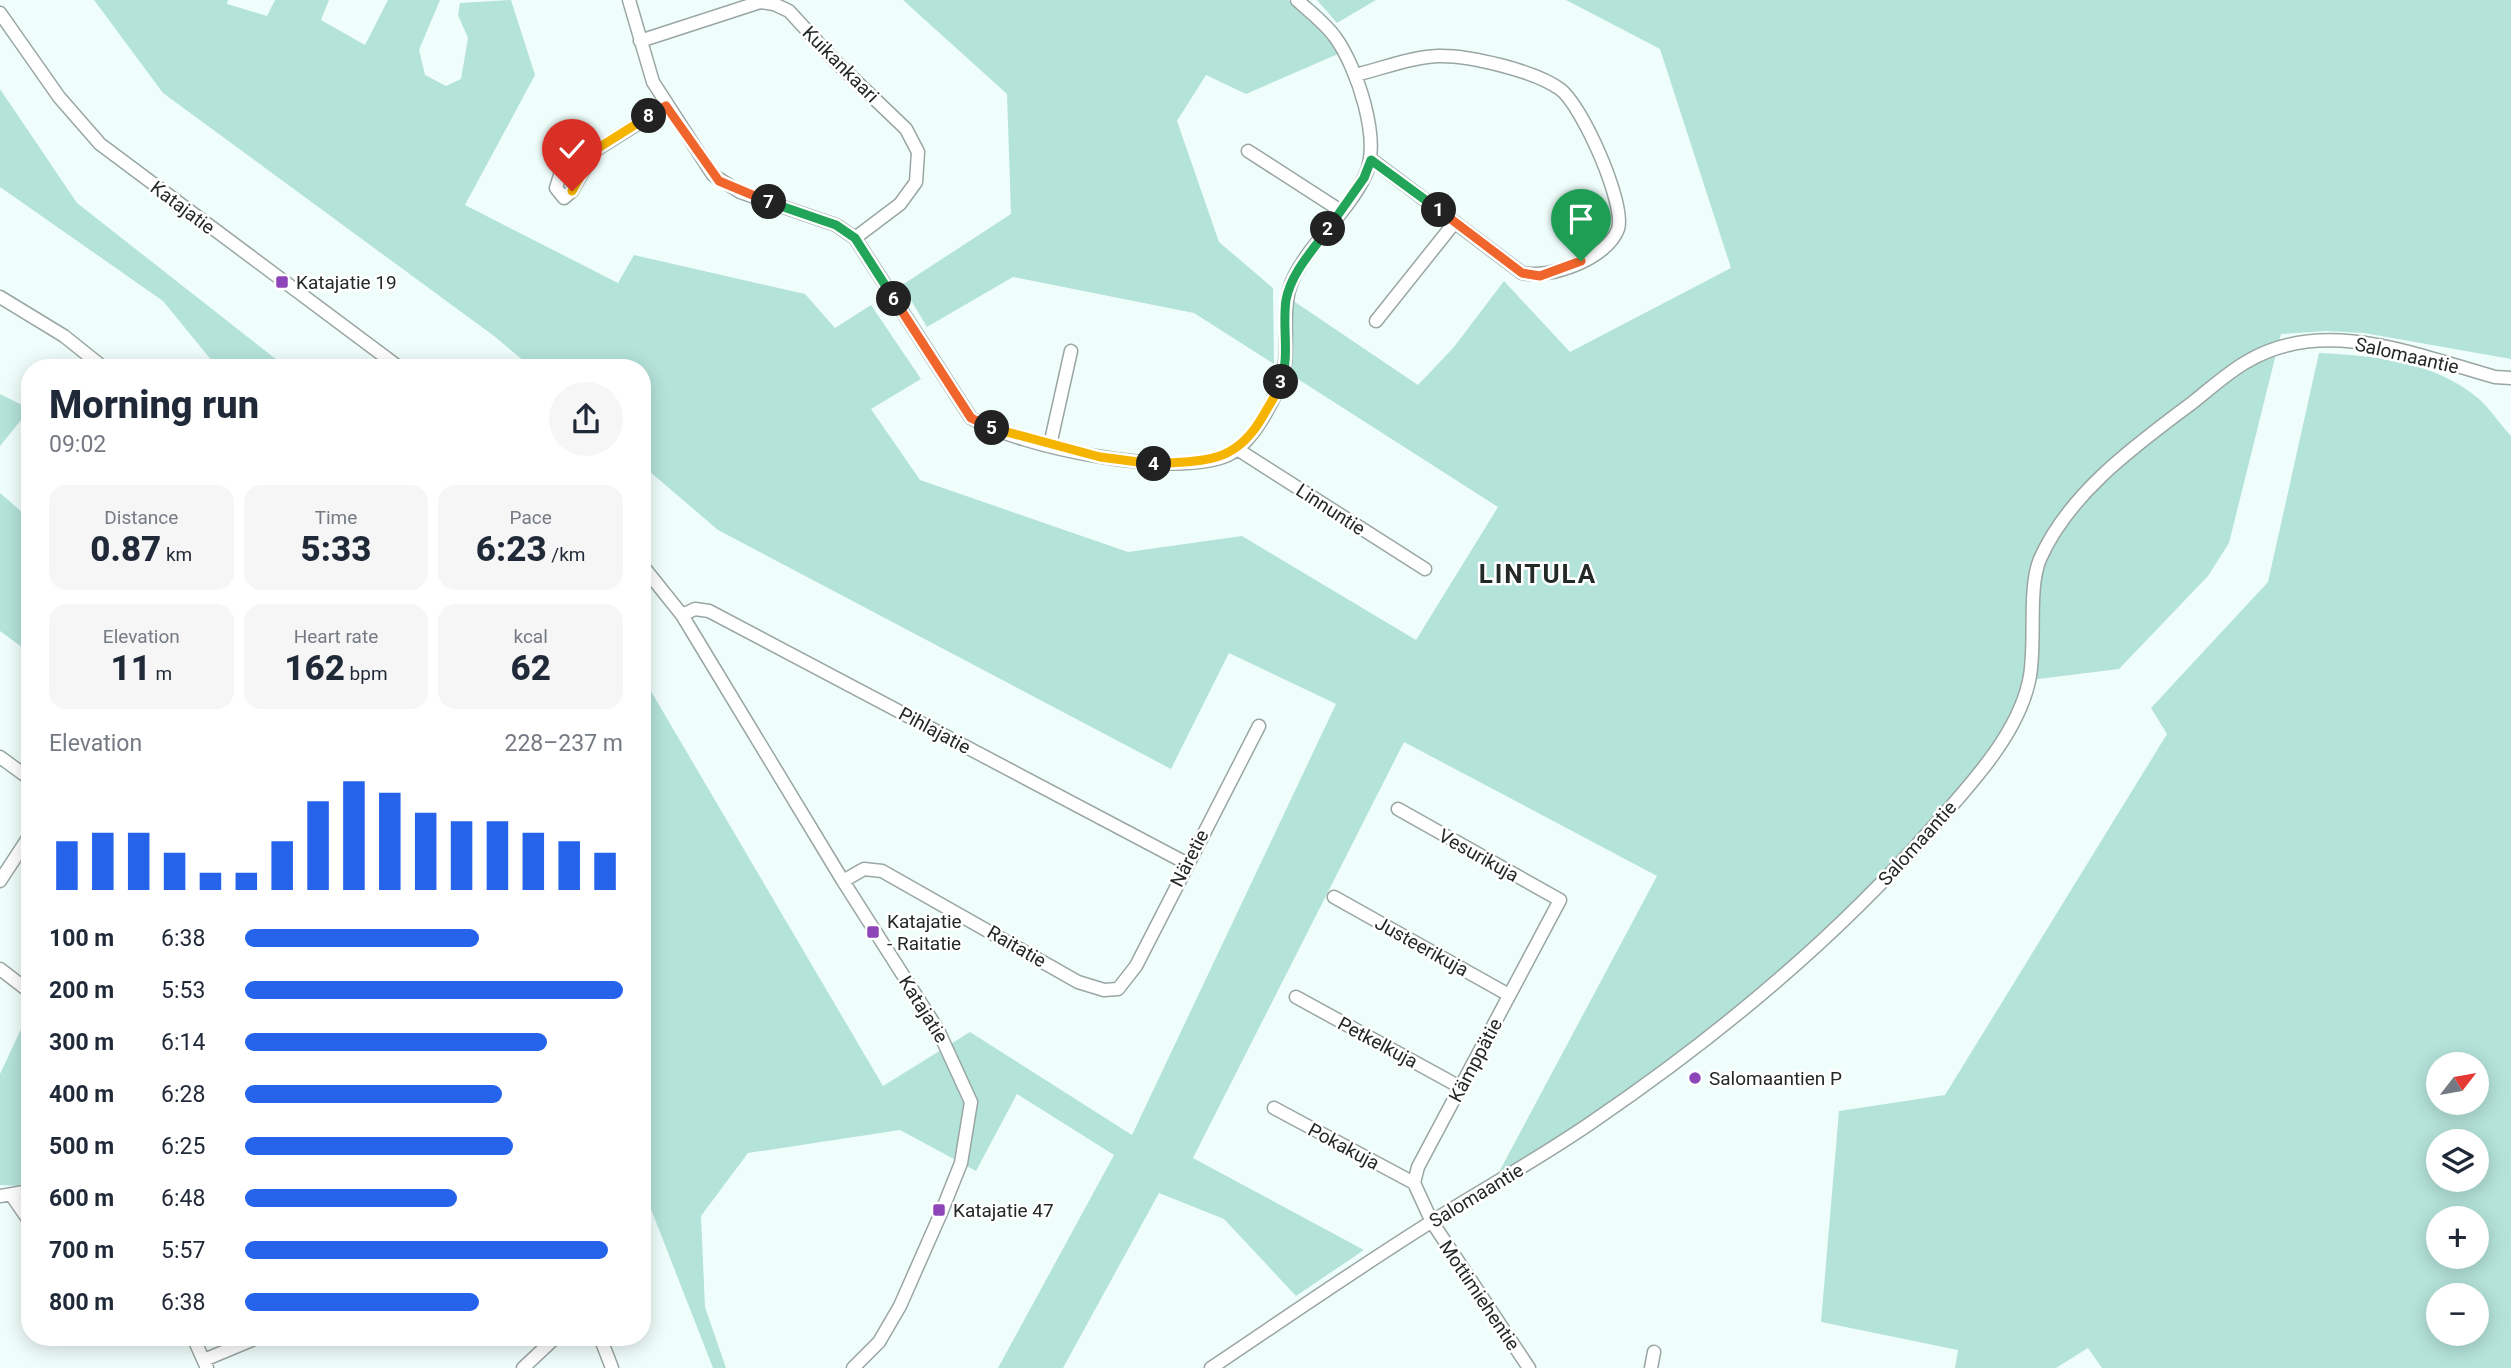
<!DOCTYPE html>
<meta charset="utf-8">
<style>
:root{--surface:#fff;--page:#f6f6f7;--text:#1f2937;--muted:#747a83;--accent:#2563eb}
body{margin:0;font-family:Roboto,sans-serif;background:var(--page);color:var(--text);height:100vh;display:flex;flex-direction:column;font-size:26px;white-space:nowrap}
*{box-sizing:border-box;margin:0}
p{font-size:23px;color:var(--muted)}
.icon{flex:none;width:38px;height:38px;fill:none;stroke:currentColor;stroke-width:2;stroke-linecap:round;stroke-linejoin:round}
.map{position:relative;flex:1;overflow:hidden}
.sheet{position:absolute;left:21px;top:359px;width:630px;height:987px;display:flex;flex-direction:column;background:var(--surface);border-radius:28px;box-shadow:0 4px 18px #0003}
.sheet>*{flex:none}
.needle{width:46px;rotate:59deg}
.buttons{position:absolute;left:2426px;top:1052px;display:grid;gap:14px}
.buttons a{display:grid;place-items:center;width:63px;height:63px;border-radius:50%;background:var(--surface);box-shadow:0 4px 18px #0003;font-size:35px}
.pin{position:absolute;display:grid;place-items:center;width:60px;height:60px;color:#fff;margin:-72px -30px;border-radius:50% 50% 50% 0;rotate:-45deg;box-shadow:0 0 7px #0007}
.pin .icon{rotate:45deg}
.km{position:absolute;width:35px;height:35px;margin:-18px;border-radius:50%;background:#222;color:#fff;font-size:19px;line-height:35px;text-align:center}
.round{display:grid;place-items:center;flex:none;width:74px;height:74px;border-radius:37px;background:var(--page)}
.head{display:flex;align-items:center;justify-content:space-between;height:119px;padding:0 28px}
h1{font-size:38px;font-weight:800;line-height:52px}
.stats{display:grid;grid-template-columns:repeat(3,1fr);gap:10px;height:119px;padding:7px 28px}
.stats div{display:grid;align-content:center;border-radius:18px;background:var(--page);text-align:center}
.stats b{font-size:35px;font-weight:800}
.stats small{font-size:19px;font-weight:400}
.stats p{font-size:19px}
.chart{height:196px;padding:14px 28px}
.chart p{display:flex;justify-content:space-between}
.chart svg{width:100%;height:126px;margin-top:7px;stroke:var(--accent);stroke-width:6}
ul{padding:0 28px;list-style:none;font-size:23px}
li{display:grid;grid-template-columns:112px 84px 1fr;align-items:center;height:52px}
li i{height:18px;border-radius:9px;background:var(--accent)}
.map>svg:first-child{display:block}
.green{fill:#b4e3da;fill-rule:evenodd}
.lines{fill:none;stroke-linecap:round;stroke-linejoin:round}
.minor-casing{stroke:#99a6a3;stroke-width:15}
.minor{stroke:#fff;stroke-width:12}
.split-1-casing{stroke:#fff;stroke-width:14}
.split-2-casing{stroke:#fff;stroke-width:14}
.split-3-casing{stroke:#fff;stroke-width:14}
.split-4-casing{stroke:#fff;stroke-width:14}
.split-5-casing{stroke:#fff;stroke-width:14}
.split-6-casing{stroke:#fff;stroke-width:14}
.split-7-casing{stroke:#fff;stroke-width:14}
.split-8-casing{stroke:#fff;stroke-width:14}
.split-9-casing{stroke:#fff;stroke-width:14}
.split-1{stroke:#f0652b;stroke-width:9}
.split-2{stroke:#22a559;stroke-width:9}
.split-3{stroke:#22a559;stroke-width:9}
.split-4{stroke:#f5b400;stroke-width:9}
.split-5{stroke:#f5b400;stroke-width:9}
.split-6{stroke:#f0652b;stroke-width:9}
.split-7{stroke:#22a559;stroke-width:9}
.split-8{stroke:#f0652b;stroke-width:9}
.split-9{stroke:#f5b400;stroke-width:9}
.poi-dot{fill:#8e45b7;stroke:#fff;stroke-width:2.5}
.labels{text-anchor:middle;stroke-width:5;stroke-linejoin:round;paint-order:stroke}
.street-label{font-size:19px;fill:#232927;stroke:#fff}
.poi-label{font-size:19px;fill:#232927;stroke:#fff;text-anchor:start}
.district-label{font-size:26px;font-weight:bold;letter-spacing:2px;fill:#232927;stroke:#fff}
</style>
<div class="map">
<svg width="2511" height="1368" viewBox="0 0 2511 1368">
<rect width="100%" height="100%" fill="#f0fefb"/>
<path class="green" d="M94,0h134l-1,4 40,12 8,-16h54l-8,20 44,25 23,-45h52l-21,50 6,25 21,11 15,-7 7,-41 -10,-23 2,-12 51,-3 24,75 -70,130 153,78 16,-28 171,39 30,34 36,-23 50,74 -50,30 49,71 208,72 114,-16 174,104 82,-133 -208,-133 2,-74 126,85 36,-38 50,-66 66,71 161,-84 -71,-219 -94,-49h945v359l-147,-26 -38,-2 -45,3 -52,209 -21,33 -89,93 -89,11 -32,67 -65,80 -184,180 -259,182 167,-313 -253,-134 -211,416 171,92 -68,46 -72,-77 -65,-26 -96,175h-65l116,-213 -97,-61 -41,77 -76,-41 -152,23 -47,63 4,91 21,61h-13l-71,-182v-510l241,410 87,-54 162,103 204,-431 -107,-51 -58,116 -453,-239 -76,-65v-97l-111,-1 -37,-31 -331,-243z
M903,0h385l37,31 13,23 -92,40 -40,-19 -29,46 42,121 54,46 1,76 -80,-51 -181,-36 -86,50 -25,-42 109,-71 -4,-120z
M1317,0h59l-39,23z
M0,89l77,114 209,164h-69l-54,-66 -163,-114z
M2319,353c55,3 116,8 160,46 12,11 21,25 32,37v932h-409l-14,-20 -32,20h-101l3,-18 -137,-28 18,-211 106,-16 222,-361 -16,-26 117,-126zM2438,1064h38v38h-38zM2438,1141h38v39h-38zM2438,1218h38v38h-38zM2438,1295h38v39h-38z
M0,394l30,15 -30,37z
M0,493l30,26v134l-30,-22z
M30,1010v172l-10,4 -20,-1v-111z"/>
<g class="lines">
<g class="minor-casing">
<path id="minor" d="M629,0l24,82 60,93 27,17 96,33 19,13 116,180c49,29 204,61 257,37 23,-11 40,-44 50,-66 17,-36 -2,-78 17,-114 18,-35 53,-63 70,-99 17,-35 -8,-109 -30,-139 -10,-14 -26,-26 -38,-37
M0,13l59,84 41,47 300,224
M640,41l120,-39 14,2 15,7 46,50 71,68 12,23 -2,30 -16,22 -45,34
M1355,75c26,-6 56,-18 83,-19 31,-1 97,15 122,33 22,16 66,115 58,140 -11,30 -68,50 -96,44l-150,-113
M595,150l-23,41 -8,7 -8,-10 5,-16 105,-66
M1248,151l93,60
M0,297l64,39 40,32
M1376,321l79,-99
M1050,445l21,-94
M1237,449l188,120
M642,565l40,50 161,266 95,149 33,72 -10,61 -20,50 -41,93 -21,36 -26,26
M682,615l13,-6 14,2 477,252
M0,757l30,22
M1398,809l162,91 -142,267 -4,16 18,39 97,146
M0,881l30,-46
M843,881l21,-12 18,2 196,111 26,8 14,-1 18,-23 123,-240
M1334,897l175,98
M0,969l30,23
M1296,997l164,90
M1274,1108l140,75
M0,1196l30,-5
M12,1196l18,26
M193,1337l14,31
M600,1337l12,31
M204,1360l55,-23
M523,1368l33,-31
M1211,1368c73,-49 145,-99 220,-146 54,-34 111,-65 164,-102 123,-84 240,-181 338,-293 36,-41 84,-91 96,-146 8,-34 -2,-91 11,-122 29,-66 96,-114 152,-156 18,-14 36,-31 56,-42 77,-45 168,-6 247,16l16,1
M1651,1368l3,-16"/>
</g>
<use href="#minor" class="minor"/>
</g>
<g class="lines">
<g class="split-1-casing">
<path id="split-1" d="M1439,210l83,63 18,3 41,-15"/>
</g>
<g class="split-2-casing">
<path id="split-2" d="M1328,229l36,-51 7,-18 68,50"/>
</g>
<g class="split-3-casing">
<path id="split-3" d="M1281,382c9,-27 1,-55 5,-82 5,-27 27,-50 42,-71"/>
</g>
<g class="split-4-casing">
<path id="split-4" d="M1154,464c50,-4 81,1 109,-48 6,-11 14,-22 18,-34"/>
</g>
<g class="split-5-casing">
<path id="split-5" d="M992,428l108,29 54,7"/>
</g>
<g class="split-6-casing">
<path id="split-6" d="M894,299l77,119 21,10"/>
</g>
<g class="split-7-casing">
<path id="split-7" d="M769,202l67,23 19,13 39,61"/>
</g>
<g class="split-8-casing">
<path id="split-8" d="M649,116l17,-10 53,75 50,21"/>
</g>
<g class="split-9-casing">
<path id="split-9" d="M572,191l23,-41 54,-34"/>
</g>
<use href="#split-1" class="split-1"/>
<use href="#split-2" class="split-2"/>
<use href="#split-3" class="split-3"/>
<use href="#split-4" class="split-4"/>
<use href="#split-5" class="split-5"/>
<use href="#split-6" class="split-6"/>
<use href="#split-7" class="split-7"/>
<use href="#split-8" class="split-8"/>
<use href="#split-9" class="split-9"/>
</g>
<g class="poi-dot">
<rect x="275" y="275" width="14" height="14" rx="3.5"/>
<rect x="866" y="925" width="14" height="14" rx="3.5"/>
<circle cx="1695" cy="1078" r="7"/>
<rect x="932" y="1203" width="14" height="14" rx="3.5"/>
</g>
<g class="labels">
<g class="street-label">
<text transform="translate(841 64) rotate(45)" y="7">Kuikankaari</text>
<text transform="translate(183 207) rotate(37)" y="7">Katajatie</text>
<text transform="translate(2407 355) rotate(13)" y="7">Salomaantie</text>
<text transform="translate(1331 509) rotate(33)" y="7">Linnuntie</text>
<text transform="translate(935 730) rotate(28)" y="7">Pihlajatie</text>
<text transform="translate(1917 843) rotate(-48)" y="7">Salomaantie</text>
<text transform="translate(1479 855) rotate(29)" y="7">Vesurikuja</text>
<text transform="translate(1189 858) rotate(-63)" y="7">Näretie</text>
<text transform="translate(1017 946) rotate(30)" y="7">Raitatie</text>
<text transform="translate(1422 946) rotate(29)" y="7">Justeerikuja</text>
<text transform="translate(924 1009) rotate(58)" y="7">Katajatie</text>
<text transform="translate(1378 1042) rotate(28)" y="7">Petkelkuja</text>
<text transform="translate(1475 1060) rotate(-62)" y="7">Kämppätie</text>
<text transform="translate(1344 1146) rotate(28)" y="7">Pokakuja</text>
<text transform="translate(1476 1195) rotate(-31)" y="7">Salomaantie</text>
<text transform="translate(1480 1295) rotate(56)" y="7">Mottimiehentie</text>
</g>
<g class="poi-label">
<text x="296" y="289">Katajatie 19</text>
<text x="887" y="928">Katajatie<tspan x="887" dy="22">- Raitatie</tspan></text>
<text x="1709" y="1085">Salomaantien P</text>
<text x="953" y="1217">Katajatie 47</text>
</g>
<g class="district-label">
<text x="1538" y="583">LINTULA</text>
</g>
</g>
</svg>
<div class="buttons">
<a><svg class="needle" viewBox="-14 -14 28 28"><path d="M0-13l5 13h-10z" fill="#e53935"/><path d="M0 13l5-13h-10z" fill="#747a83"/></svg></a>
<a><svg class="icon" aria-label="layers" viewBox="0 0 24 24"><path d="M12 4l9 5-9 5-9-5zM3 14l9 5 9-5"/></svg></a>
<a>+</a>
<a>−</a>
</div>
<div class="pin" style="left:1581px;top:261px;background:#1e9e55"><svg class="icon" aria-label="arrive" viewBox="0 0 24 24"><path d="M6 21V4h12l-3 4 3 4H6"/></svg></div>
<div class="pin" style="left:572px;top:191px;background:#d93025"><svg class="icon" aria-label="check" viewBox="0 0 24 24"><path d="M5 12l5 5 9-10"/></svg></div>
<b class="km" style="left:1439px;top:210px">1</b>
<b class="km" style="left:1328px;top:229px">2</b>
<b class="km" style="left:1281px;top:382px">3</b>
<b class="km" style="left:1154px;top:464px">4</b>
<b class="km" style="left:992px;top:428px">5</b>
<b class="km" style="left:894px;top:299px">6</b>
<b class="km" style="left:769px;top:202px">7</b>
<b class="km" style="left:649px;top:116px">8</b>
<section class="sheet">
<div class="head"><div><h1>Morning run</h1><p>09:02</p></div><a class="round"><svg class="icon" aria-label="share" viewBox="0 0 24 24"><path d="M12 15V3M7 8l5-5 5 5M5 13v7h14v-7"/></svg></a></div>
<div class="stats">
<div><p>Distance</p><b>0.87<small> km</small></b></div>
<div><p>Time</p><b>5:33</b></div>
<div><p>Pace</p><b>6:23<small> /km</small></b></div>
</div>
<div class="stats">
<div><p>Elevation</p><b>11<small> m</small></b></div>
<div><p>Heart rate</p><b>162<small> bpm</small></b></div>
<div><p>kcal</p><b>62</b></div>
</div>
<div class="chart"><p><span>Elevation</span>228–237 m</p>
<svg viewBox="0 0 160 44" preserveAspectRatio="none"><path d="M5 44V27M15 44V24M25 44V24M35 44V31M45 44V38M55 44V38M65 44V27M75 44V13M85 44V6M95 44V10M105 44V17M115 44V20M125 44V20M135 44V24M145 44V27M155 44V31"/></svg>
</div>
<ul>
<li><b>100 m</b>6:38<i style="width:62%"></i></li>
<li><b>200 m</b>5:53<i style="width:100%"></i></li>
<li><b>300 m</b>6:14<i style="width:80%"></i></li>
<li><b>400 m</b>6:28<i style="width:68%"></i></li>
<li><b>500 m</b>6:25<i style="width:71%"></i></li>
<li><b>600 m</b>6:48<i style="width:56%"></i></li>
<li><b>700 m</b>5:57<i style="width:96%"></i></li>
<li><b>800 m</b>6:38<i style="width:62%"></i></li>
</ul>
</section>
</div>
